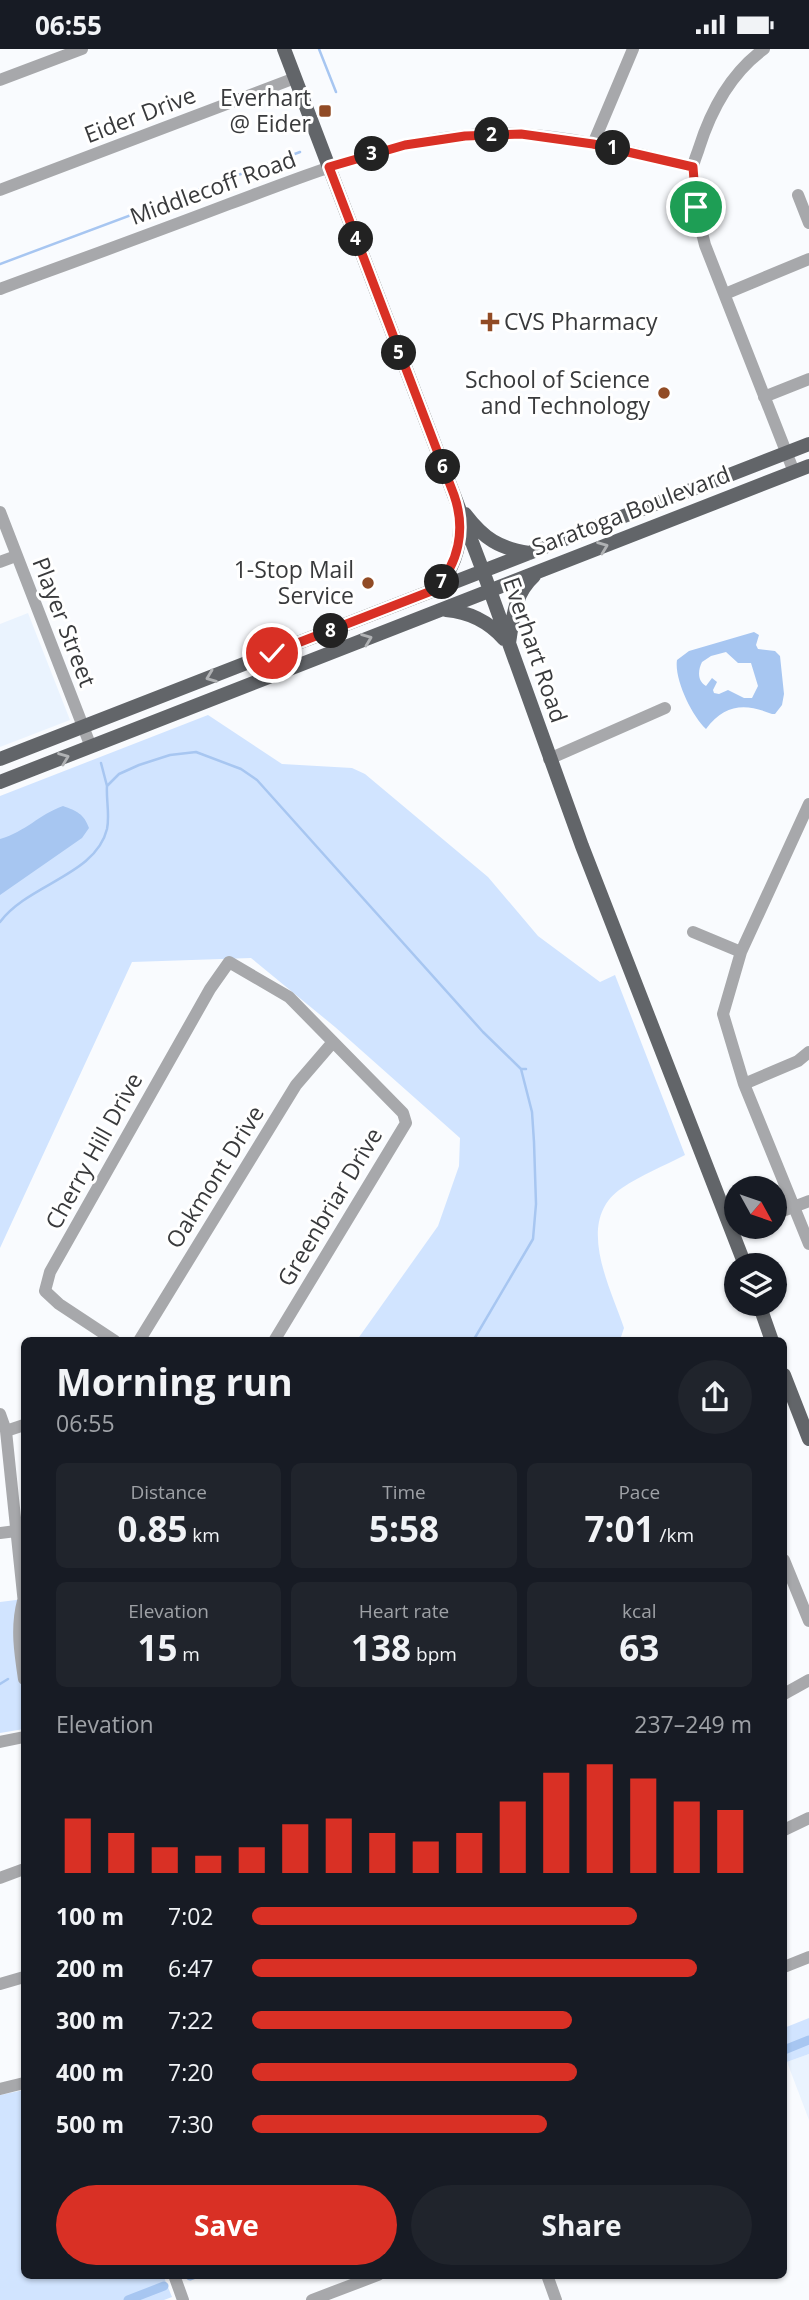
<!DOCTYPE html>
<meta charset="utf-8">
<style>
:root{--surface:#171b24;--page:#20242c;--text:#f1f3f6;--muted:#9ea1a6;--accent:#d93025}
body{margin:0;font-family:"Open Sans",sans-serif;background:var(--page);color:var(--text);height:100vh;display:flex;flex-direction:column;font-size:26px;white-space:nowrap}
*{box-sizing:border-box;margin:0}
p{font-size:23px;color:var(--muted)}
.icon{flex:none;width:38px;height:38px;fill:none;stroke:currentColor;stroke-width:2;stroke-linecap:round;stroke-linejoin:round}
.map{position:relative;flex:1;overflow:hidden}
.drawer{position:absolute;left:21px;top:1288px;width:766px;height:942px;display:flex;flex-direction:column;background:var(--surface);border-radius:10px;box-shadow:0 2px 5px #0004}
.drawer>*{flex:none}
.needle{width:46px;rotate:130deg}
.fabs{position:absolute;left:724px;top:1127px;display:grid;gap:14px}
.fabs a{display:grid;place-items:center;width:63px;height:63px;border-radius:50%;background:var(--surface);box-shadow:0 2px 5px #0004;font-size:35px}
.pin{position:absolute;display:grid;place-items:center;width:60px;height:60px;color:#fff;margin:-30px;border:4px solid #fff;border-radius:50%;box-shadow:0 2px 7px #0007}
.km{position:absolute;width:35px;height:35px;margin:-18px;border-radius:50%;background:#222;color:#fff;font-size:19px;line-height:35px;text-align:center}
.round{display:grid;place-items:center;flex:none;width:74px;height:74px;border-radius:37px;background:var(--page)}
.head{display:flex;align-items:center;justify-content:space-between;height:119px;padding:0 35px}
h1{font-size:38px;font-weight:700;line-height:52px}
.stats{display:grid;grid-template-columns:repeat(3,1fr);gap:10px;height:119px;padding:7px 35px}
.stats div{display:grid;align-content:center;border-radius:10px;background:var(--page);text-align:center}
.stats b{font-size:35px;font-weight:700}
.stats small{font-size:19px;font-weight:400}
.stats p{font-size:19px}
.chart{height:196px;padding:14px 35px}
.chart p{display:flex;justify-content:space-between}
.chart svg{width:100%;height:126px;margin-top:7px;stroke:var(--accent);stroke-width:6}
.button{display:flex;gap:14px;margin-top:auto;padding:14px 35px}
.button a{flex:1;height:80px;border-radius:42px;background:var(--accent);color:#fff;font-size:28px;font-weight:700;line-height:80px;text-align:center}
.button a+a{background:var(--page);color:var(--text)}
ul{padding:0 35px;list-style:none;font-size:23px}
li{display:grid;grid-template-columns:112px 84px 1fr;align-items:center;height:52px}
li i{height:18px;border-radius:9px;background:var(--accent)}
.status{display:flex;justify-content:space-between;align-items:center;height:49px;padding:0 35px;background:var(--surface);direction:ltr}
.status svg{height:19px;fill:currentColor}
.map>svg:first-child{display:block}
.built{fill:#eaf3fe}
.green{fill:#d1e4ff}
.water{fill:#a7c6f1;fill-rule:evenodd}
.lines{fill:none;stroke-linecap:round;stroke-linejoin:round}
.stream{stroke:#a7c6f1;stroke-width:2.5}
.canal{stroke:#a7c6f1;stroke-width:9}
.minor{stroke:#a7a8ab;stroke-width:12}
.major{stroke:#626569;stroke-width:14}
.oneway{stroke:#b0b2b4}
.route-casing{stroke:#fff;stroke-width:14}
.route{stroke:#d93025;stroke-width:9}
.poi-dot{fill:#914b25;stroke:#fff;stroke-width:2.5}
.labels{text-anchor:middle;stroke-width:6;stroke-linejoin:round;paint-order:stroke}
.poi-label{font-size:23px;fill:#393a3c;stroke:#fff;text-anchor:end}
.street-label{font-size:23px;fill:#393a3c;stroke:#fff}
</style>
<div class="status"><b>06:55</b><svg viewBox="0 0 49 12"><path d="M0 12V9h3v3zM5 12V6h3v6zM10 12V3h3v9zM15 12V0h3v12zM26 1h20v11H26zM47 4h2v5h-2z"/></svg></div>
<div class="map">
<svg width="809" height="2251" viewBox="0 0 809 2251">
<rect width="100%" height="100%" fill="#f9fbfe"/>
<path class="built" d="M28,564l42,107 -70,27v-123z
M809,2005v66l-22,-58z"/>
<path class="green" d="M208,666l74,49 70,4 13,6 123,103 50,59 62,46 15,-7 70,180c-21,11 -44,20 -63,33 -48,32 -12,98 2,140l-4,12h-263l81,-114 21,-60 1,-28 -125,-111 -84,-69 -119,4 -132,286v-452z
M24,1550v130l-24,4v-131z
M809,1969v36l-25,9v-35z
M24,2041v185h139l9,22 -8,3h-164v-205z"/>
<path class="water" d="M754,583l5,3 -3,10 2,4 17,2 5,5 4,38 -2,11 -7,9h-3c-27,-11 -47,-10 -66,15 -14,-13 -32,-50 -29,-69l12,-9zM726,603l12,11h13l7,23 -6,12h-8l-16,-8 -9,4 -5,-1 -1,-3 4,-8 -5,-4 -6,8c-9,-5 -8,-16 -4,-24l9,-6z
M63,757c14,5 21,8 26,22l-7,10 -82,57v-56c27,-8 38,-24 63,-33z"/>
<g class="lines">
<path class="stream" d="M319,0l17,43
M0,215l300,-112
M101,714l6,23
M0,873c28,-38 96,-47 107,-93 3,-14 -1,-29 0,-43l12,-12 20,-9 31,-10 26,-3 45,17 16,11 226,252 38,37
M473,1292l60,-102 3,-35 -2,-62 -2,-30 -11,-43h5
M0,1635l8,-5"/>
<path class="canal" d="M784,2001l25,-10
M190,2227l3,-1
M128,2251l36,-14"/>
<path class="minor" d="M764,0c-33,24 -53,61 -65,99 -2,7 -6,14 -6,21 -1,26 6,52 12,76l89,227
M0,31l82,-31
M593,95l40,-95
M0,141l295,-112
M798,146l11,28
M0,240c76,-28 153,-56 229,-85 94,-35 190,-75 292,-70 58,3 116,20 172,33
M725,245l84,-35
M764,348l45,-18
M0,463l91,235
M0,513l16,-6
M549,710l116,-51
M809,755l-68,148 -18,62 21,70 65,160
M693,883l48,20
M744,1035l54,-23 11,-9
M775,1165l34,-13
M115,1292l-56,-37 -14,-13 5,-19 160,-283 19,-27 60,35 114,116 3,10 -132,218
M139,1292l157,-256 37,-43
M0,1365l6,17 18,173
M6,1382l18,-6
M0,1484l24,-3
M784,1511l25,61
M23,1552c-7,26 -3,52 1,78
M784,1645l25,-14
M0,1693l24,-5
M784,1781l25,-12
M0,1829l24,-9
M784,1918l25,-10
M0,1935l24,-7
M0,2040l24,-6
M174,2226l9,25
M547,2226l9,25
M312,2251l66,-25"/>
<path class="major" d="M284,0l199,522 99,275 163,419
M465,465c19,25 34,34 64,39
M437,538c18,-19 24,-41 23,-68
M446,561c24,2 42,11 58,29
M509,594c4,-25 5,-49 25,-67
M0,710l809,-315
M0,733l809,-316
M759,1255l13,37
M784,1326l25,64"/>
</g>
<defs><path id="oneway-chevron" d="M-2-3.5L2.5 0L-2 3.5" fill="none" stroke-width="1.6" stroke-linecap="round" stroke-linejoin="round" transform="scale(1.75)"/></defs>
<g class="oneway">
<use href="#oneway-chevron" transform="translate(603 498) rotate(-21)"/>
<use href="#oneway-chevron" transform="translate(367 590) rotate(-21)"/>
<use href="#oneway-chevron" transform="translate(211 628) rotate(159)"/>
<use href="#oneway-chevron" transform="translate(64 709) rotate(-21)"/>
</g>
<g class="lines">
<g class="route-casing">
<path id="route" d="M272,604l162,-63c25,-26 32,-61 20,-95l-125,-328 76,-22 60,-9 56,-2 72,10 100,23 3,40"/>
</g>
<use href="#route" class="route"/>
</g>
<g class="poi-dot">
<rect x="318" y="55" width="14" height="14" rx="3.5"/>
<path d="M486.5 262.5h7v7h7v7h-7v7h-7v-7h-7v-7h7z"/>
<circle cx="664" cy="344" r="7"/>
<circle cx="368" cy="534" r="7"/>
</g>
<g class="labels">
<g class="poi-label">
<text x="311" y="57">Everhart<tspan x="311" dy="26">@ Eider</tspan></text>
<text x="504" y="281" text-anchor="start">CVS Pharmacy</text>
<text x="650" y="339">School of Science<tspan x="650" dy="26">and Technology</tspan></text>
<text x="354" y="529">1-Stop Mail<tspan x="354" dy="26">Service</tspan></text>
</g>
<g class="street-label">
<text transform="translate(140 66) rotate(-21)" y="8">Eider Drive</text>
<text transform="translate(213 139) rotate(-20)" y="8">Middlecoff Road</text>
<text transform="translate(631 462) rotate(-21)" y="8">Saratoga Boulevard</text>
<text transform="translate(64 573) rotate(69)" y="8">Player Street</text>
<text transform="translate(535 601) rotate(71)" y="8">Everhart Road</text>
<text transform="translate(94 1102) rotate(-61)" y="8">Cherry Hill Drive</text>
<text transform="translate(215 1128) rotate(-58)" y="8">Oakmont Drive</text>
<text transform="translate(330 1158) rotate(-59)" y="8">Greenbriar Drive</text>
</g>
</g>
</svg>
<div class="fabs">
<a><svg class="needle" viewBox="-14 -14 28 28"><path d="M0-13l5 13h-10z" fill="#e53935"/><path d="M0 13l5-13h-10z" fill="#9ea1a6"/></svg></a>
<a><svg class="icon" aria-label="layers" viewBox="0 0 24 24"><path d="M12 4l9 5-9 5-9-5zM3 14l9 5 9-5"/></svg></a>
</div>
<div class="pin" style="left:696px;top:158px;background:#1e9e55"><svg class="icon" aria-label="arrive" viewBox="0 0 24 24"><path d="M6 21V4h12l-3 4 3 4H6"/></svg></div>
<div class="pin" style="left:272px;top:604px;background:#d93025"><svg class="icon" aria-label="check" viewBox="0 0 24 24"><path d="M5 12l5 5 9-10"/></svg></div>
<b class="km" style="left:613px;top:99px">1</b>
<b class="km" style="left:492px;top:86px">2</b>
<b class="km" style="left:372px;top:105px">3</b>
<b class="km" style="left:356px;top:190px">4</b>
<b class="km" style="left:399px;top:304px">5</b>
<b class="km" style="left:443px;top:418px">6</b>
<b class="km" style="left:442px;top:533px">7</b>
<b class="km" style="left:331px;top:582px">8</b>
<section class="drawer">
<div class="head"><div><h1>Morning run</h1><p>06:55</p></div><a class="round"><svg class="icon" aria-label="share" viewBox="0 0 24 24"><path d="M12 15V3M7 8l5-5 5 5M5 13v7h14v-7"/></svg></a></div>
<div class="stats">
<div><p>Distance</p><b>0.85<small> km</small></b></div>
<div><p>Time</p><b>5:58</b></div>
<div><p>Pace</p><b>7:01<small> /km</small></b></div>
</div>
<div class="stats">
<div><p>Elevation</p><b>15<small> m</small></b></div>
<div><p>Heart rate</p><b>138<small> bpm</small></b></div>
<div><p>kcal</p><b>63</b></div>
</div>
<div class="chart"><p><span>Elevation</span>237–249 m</p>
<svg viewBox="0 0 160 44" preserveAspectRatio="none"><path d="M5 44V25M15 44V30M25 44V35M35 44V38M45 44V35M55 44V27M65 44V25M75 44V30M85 44V33M95 44V30M105 44V19M115 44V9M125 44V6M135 44V11M145 44V19M155 44V22"/></svg>
</div>
<ul>
<li><b>100 m</b>7:02<i style="width:77%"></i></li>
<li><b>200 m</b>6:47<i style="width:89%"></i></li>
<li><b>300 m</b>7:22<i style="width:64%"></i></li>
<li><b>400 m</b>7:20<i style="width:65%"></i></li>
<li><b>500 m</b>7:30<i style="width:59%"></i></li>
</ul>
<div class="button"><a>Save</a><a>Share</a></div>
</section>
</div>
